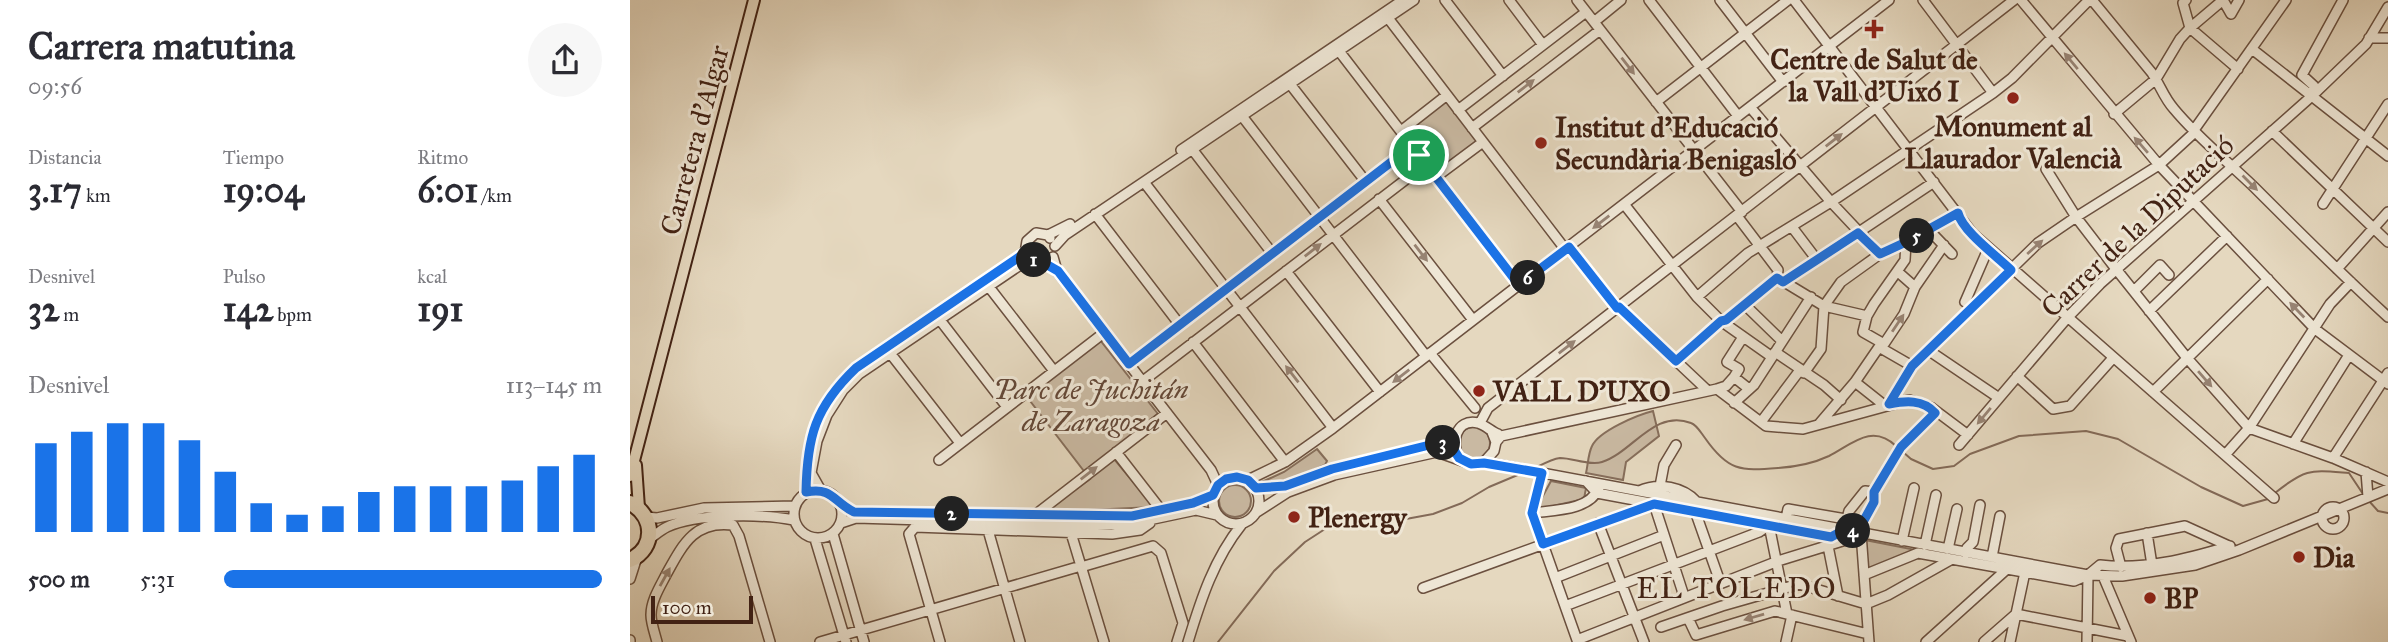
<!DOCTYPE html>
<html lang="es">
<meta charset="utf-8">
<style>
:root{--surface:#fff;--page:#f7f7f7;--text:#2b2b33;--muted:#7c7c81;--accent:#1a73e8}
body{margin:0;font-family:"IM FELL Great Primer",serif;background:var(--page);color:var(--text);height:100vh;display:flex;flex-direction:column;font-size:26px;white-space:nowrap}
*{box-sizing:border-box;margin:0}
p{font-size:23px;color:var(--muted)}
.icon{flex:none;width:38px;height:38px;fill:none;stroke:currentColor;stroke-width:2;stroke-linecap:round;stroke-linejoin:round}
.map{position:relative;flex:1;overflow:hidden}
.panel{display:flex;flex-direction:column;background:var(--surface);width:630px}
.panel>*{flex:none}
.scale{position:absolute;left:21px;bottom:18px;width:102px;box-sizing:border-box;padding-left:7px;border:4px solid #422214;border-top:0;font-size:19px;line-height:24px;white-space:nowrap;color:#422214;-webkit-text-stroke:5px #eee6d5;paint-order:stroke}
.pin{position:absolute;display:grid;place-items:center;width:60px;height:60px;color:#fff;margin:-30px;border:4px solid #fff;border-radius:50%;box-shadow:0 2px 7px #0007}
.km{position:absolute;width:35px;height:35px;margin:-18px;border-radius:50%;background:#222;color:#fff;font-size:19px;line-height:35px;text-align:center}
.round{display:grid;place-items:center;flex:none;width:74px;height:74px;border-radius:37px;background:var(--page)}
.head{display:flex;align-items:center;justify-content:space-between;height:119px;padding:0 28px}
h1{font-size:38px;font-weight:800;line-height:52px}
.stats{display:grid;grid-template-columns:repeat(3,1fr);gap:10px;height:119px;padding:7px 28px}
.stats div{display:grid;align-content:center}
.stats b{font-size:35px;font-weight:800}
.stats small{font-size:19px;font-weight:400}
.stats p{font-size:19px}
.chart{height:196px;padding:14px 28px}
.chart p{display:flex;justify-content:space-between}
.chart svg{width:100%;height:126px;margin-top:7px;stroke:var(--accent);stroke-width:6}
ul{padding:0 28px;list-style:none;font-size:23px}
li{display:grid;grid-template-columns:112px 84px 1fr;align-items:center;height:52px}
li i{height:18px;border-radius:9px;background:var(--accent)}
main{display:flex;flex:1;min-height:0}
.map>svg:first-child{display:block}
.green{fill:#c9b9a2;stroke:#866e5b;stroke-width:2}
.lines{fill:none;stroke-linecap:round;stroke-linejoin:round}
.stream{stroke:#836a58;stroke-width:2}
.minor-casing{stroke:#6b503f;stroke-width:12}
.major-casing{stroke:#422214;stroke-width:14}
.highway-casing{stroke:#422214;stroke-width:18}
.minor{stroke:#eee6d5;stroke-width:9}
.major{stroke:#e5d8bf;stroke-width:10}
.highway{stroke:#e5d8bf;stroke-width:14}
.oneway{fill:#988474}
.route-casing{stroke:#fff;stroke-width:14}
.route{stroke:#1a73e8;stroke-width:9}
.poi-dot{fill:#8f2418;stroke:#eee6d5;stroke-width:2.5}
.labels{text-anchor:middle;stroke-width:6;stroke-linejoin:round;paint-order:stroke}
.poi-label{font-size:28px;font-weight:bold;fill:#422214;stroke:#eee6d5;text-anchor:start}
.street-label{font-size:28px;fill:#422214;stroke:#eee6d5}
.park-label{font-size:28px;font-style:italic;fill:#644838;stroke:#eee6d5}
.neighbourhood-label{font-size:30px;letter-spacing:2px;fill:#422214;stroke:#eee6d5}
</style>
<main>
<section class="panel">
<div class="head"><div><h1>Carrera matutina</h1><p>09:56</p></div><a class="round"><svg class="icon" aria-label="share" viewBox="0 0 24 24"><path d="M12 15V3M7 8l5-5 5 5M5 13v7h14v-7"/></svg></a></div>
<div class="stats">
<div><p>Distancia</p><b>3.17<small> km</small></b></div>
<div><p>Tiempo</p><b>19:04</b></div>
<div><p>Ritmo</p><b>6:01<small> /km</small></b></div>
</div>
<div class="stats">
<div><p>Desnivel</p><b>32<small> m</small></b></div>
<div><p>Pulso</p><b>142<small> bpm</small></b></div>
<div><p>kcal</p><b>191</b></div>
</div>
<div class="chart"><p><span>Desnivel</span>113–145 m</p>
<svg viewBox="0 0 160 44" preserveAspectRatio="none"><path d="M5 44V13M15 44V9M25 44V6M35 44V6M45 44V12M55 44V23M65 44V34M75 44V38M85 44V35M95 44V30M105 44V28M115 44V28M125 44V28M135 44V26M145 44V21M155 44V17"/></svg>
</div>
<ul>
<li><b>500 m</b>5:31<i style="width:100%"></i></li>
</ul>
</section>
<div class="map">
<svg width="1758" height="642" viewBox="0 0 1758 642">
<rect width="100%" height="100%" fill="#e5d8bf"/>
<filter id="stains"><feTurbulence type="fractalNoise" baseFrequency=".00286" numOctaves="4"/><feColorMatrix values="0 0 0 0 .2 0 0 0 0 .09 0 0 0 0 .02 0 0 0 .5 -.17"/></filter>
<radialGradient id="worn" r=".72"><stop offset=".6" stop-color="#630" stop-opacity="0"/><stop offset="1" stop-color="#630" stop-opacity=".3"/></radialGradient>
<path class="green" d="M816,100l32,41 -40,31 -31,-40z
M470,340l58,74 -49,39 45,54 -110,5 46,-33 -63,-82z
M1023,411l6,25 -33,26 -3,18 -37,-7c2,-8 2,-19 6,-27 7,-15 45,-31 61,-35z
M828 443a16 16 0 1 1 32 0a16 16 0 1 1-32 0Z
M687,449l10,12 -2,4c-18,7 -41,20 -61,16l20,-9z
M921,481l35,7 -2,11 -44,10 -2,-4z
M589 501a16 16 0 1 1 32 0a16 16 0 1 1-32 0Z
M1235,540l51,10 -48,21z"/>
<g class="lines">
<path class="stream" d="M1273,452l8,7 22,10 21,-3 16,-12 49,-18 67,-5 32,8 83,48 42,19 25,-7
M905,468c8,-4 17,-9 25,-10 13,0 30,8 42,4 31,-10 52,-53 89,-39 6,2 10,10 14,15 23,33 35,33 73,30 16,-1 36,-5 51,-12 23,-12 43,-33 67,-10
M1645,493c31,-25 35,-23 74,-20l14,21
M1739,501l9,10 10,2
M588,642l56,-71 31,-29 37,-24 22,-3 42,4 27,-5 29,-11 27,-16 31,-13"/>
<g class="minor-casing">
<path id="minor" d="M815,0l58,76
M879,0l34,45
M947,0l165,212
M1019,0l89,116
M1090,0l63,82
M1164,0l178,233 302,265
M1293,0l70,93
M1391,0l138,165 156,164 73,55
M1462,0l60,73c8,12 12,25 22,36 24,29 53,52 80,78 44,44 88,88 134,130
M1593,0l-33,28 48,41
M1593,0l8,14 8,-14
M758,18l177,231
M964,22l27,-22
M1739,38h19
M1622,49l136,107
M709,51l180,234
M660,84l76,98
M1683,95l1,-9 -12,-11 41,-75
M1026,102l132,-102
M1120,107l81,95 49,52
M828,110l128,-98
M1484,114l42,-35 24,-40 10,-11 -7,-25 3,-3
M612,116l184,240
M842,128l128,-98
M1564,130l92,-130
M771,131l46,-36
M1642,131l116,111
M562,149l80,104
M551,150l222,-150
M1416,169l30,48 40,52 71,89 62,70 84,30 55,24
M806,177l47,-35
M514,182l189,246
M749,199l94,121
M994,204l73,93 24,24 51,36
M1693,204l65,-100
M465,214l85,111
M1107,216l41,54 -1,8
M1162,227l25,33
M1298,229l24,25
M418,235l22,-11
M420,238l-2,-3 -12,-2 -9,8 -2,12 4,6 15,4 13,8
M425,246l10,-11 349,-235
M939,247l48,61
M423,257l4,14 154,199 7,15
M1707,269l51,-57
M656,271l94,121
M1268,272l17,15
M1151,280l43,26 43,10
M1154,282l150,-100
M359,287l65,84
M1504,291l26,-26 9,10
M1067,297l51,-44 83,-51 162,-109 19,-15 77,-78
M1115,305l37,36
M989,307l89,84
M1343,307l-8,-5 23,-53
M1519,311l78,-75
M310,320l67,87
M563,342l92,120
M1254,344l-21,-12 4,-16 7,-12 31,-44 1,-18
M1249,347l33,19
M1298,350l71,48
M1145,352l49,33 17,15
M260,353l70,90
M800,353l45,55
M1046,361l45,-40 5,-1 51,-42
M499,364l283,-218
M1174,373l17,-24 3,-43 17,-24 39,-28 26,-12 52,-29
M1387,376l36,33 17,-3 43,-48
M1104,377l5,-8 -12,-7 16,-25
M513,381l283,-217
M1225,382l29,23
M1087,389l9,-3 8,-9 15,12
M1523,392l115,-113
M1104,403l20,-18 57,-88
M1259,404l23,-38 126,-123 38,-26 83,-52 36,-33
M1131,422l39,-52
M850,423l8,-15 526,-408
M1190,423l35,-41 24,-35 5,-3 20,-30 11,-27 29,-42
M866,442l5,-6 216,-47 49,37 37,3 106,-29 23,8 36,27
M1663,444l56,-89
M1329,445l108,-127 33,-34 213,-189 53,-51 22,-37
M486,452l45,58
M1595,455l24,-27 81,-124 21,-22
M829,458c-8,-14 -4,-40 19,-35 7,2 13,8 20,11
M1703,458l55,-85
M309,460l166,-128
M854,462l604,113 34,1 73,-11 44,-15 149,-61
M1736,472l2,25
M912,473l-10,40 45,127 201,-79 71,-22 12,-6
M583 501a23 23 0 1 1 46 0a23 23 0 1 1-46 0Z
M618,480l37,-18 48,-34 556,-428
M956,481l11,12 234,44 13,-7 5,-19 16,-20 9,1
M1030,486l4,-21 12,-20
M626,487l29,-1 47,-17 122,-30
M190,489l-9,-16 6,-32 10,-26 16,-25 16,-16 170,-115
M164 514a24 24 0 1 1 48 0a24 24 0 1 1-48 0Z
M1009,491c20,-9 44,-4 58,11
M176,492c1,-55 9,-86 50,-124l169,-115
M211,505l13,7 278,4 61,-13 20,-8
M1692 518a11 11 0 1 1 22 0a11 11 0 1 1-22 0Z
M1065,511l24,68
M627,512l31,-20 46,-17 103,-23 34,12 13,-2 10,-11 2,-9 -4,-10
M902,513c22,-3 57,-2 67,-25
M405,515l132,-102
M16,517l11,1 47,-10 90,-2
M1156,519l2,-10 75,13 -2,11 8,109
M1233,522l11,-20v-10l27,-45 34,-34
M211,523l15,-5 241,7 33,-1 66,-14 21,5
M968,523l46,119
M358,530l32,112
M441,533l33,109
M1517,533l5,32
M203,534l31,108
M19,539c6,-4 12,-9 18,-12 29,-14 96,-13 127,-7
M185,539l31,103
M1272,541l12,-53
M1295,545l11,-50
M1198,546l10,50
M1318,549l9,-40
M1336,553l1,-5 6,-6 7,-37
M1362,557l8,-41
M451,567l72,-21 8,7 22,70 -6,19
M1491,567l-5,-19 3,-9 66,-13 44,20
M1234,575l54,-22 156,28 14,-6 12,-10c45,5 87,-6 130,-19
M1473,576l28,66
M925,578l109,-43
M0,579l7,-22
M793,588l231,-84 29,89
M935,606l194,-74 10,-7 18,89
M1386,614l112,22
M1058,618l8,17 79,-24 93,23
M1031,627l61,-21 77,-22 67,20 22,-9 64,-36
M0,640v2
M27,642c-2,-8 -6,-19 -6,-27 0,-15 10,-30 16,-42 16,-29 28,-53 66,-48l6,11 31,106
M190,642l261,-76
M310,642l-31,-108 6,-7 197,7 28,-4 10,-7
M558,642c13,-43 26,-83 54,-118
M1156,642l6,-27
M1296,642l81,-73
M1354,642l32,-28
M1380,642l15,-70
M1457,642l1,-67"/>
</g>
<g class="major-casing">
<path id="major" d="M6,465l3,43
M0,476l124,-476"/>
</g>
<g class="highway-casing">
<path id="highway" d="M0,503c25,13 26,45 0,57"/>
</g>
<use href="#minor" class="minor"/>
<use href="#major" class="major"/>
<use href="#highway" class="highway"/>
</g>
<defs><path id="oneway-solid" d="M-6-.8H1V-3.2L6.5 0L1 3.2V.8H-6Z" transform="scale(1.75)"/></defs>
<g class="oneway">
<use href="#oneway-solid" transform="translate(1441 61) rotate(-130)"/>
<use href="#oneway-solid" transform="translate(998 66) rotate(52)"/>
<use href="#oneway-solid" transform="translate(896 86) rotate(-38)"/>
<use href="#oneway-solid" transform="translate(1204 140) rotate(-38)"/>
<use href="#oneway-solid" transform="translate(1511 145) rotate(-131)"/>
<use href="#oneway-solid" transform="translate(1620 183) rotate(45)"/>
<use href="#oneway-solid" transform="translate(971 222) rotate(142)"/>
<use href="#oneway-solid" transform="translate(1405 247) rotate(-42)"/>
<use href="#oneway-solid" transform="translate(683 250) rotate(-38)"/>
<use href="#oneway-solid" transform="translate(791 253) rotate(52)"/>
<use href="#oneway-solid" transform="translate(1667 310) rotate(-134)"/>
<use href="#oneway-solid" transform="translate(1268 323) rotate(-56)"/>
<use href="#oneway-solid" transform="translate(937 347) rotate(-38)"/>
<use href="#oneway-solid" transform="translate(662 374) rotate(-128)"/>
<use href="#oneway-solid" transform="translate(771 376) rotate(142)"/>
<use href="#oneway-solid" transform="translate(1575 379) rotate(49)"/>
<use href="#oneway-solid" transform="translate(1354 416) rotate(130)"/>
<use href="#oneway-solid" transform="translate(459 473) rotate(-38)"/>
<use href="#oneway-solid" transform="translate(35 577) rotate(-61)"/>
<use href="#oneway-solid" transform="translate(1124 617) rotate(164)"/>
</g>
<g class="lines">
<g class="route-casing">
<path id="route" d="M782,146l107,139 50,-38 48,61 2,-1 57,54 45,-40 5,-1 51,-42 6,4 75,-49 22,21 26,-12 52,-29c5,19 39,43 53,57l-99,96 -23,38c16,-3 34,-5 46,9l-34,34 -27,45v10l-11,20 -2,11 -17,-3 -13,7 -177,-33 -111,40 -11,-31 10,-40 -58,-10 -13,1 -12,-6 -5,-8v-11l-122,30 -47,17 -29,2 -8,-8 -11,-3 -11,2 -8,6 -5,10 -20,8 -61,13 -278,-4c-22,-11 -21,-25 -48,-20 1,-55 9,-85 50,-124l169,-115 4,6 15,4 14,8 71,93z"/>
</g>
<use href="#route" class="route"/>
</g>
<g class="poi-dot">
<path d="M1240.5 18.5h7v7h7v7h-7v7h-7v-7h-7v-7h7z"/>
<circle cx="1383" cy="98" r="7"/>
<circle cx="911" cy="143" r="7"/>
<circle cx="849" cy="391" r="7"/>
<circle cx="664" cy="517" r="7"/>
<circle cx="1669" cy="557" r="7"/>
<circle cx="1520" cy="598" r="7"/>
</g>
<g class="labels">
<g class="poi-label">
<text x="1244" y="69" text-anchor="middle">Centre de Salut de<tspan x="1244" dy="32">la Vall d'Uixó I</tspan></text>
<text x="1383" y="136" text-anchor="middle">Monument al<tspan x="1383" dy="32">Llaurador Valencià</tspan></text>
<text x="925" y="137">Institut d'Educació<tspan x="925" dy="32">Secundària Benigasló</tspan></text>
<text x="863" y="401">VALL D'UXO</text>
<text x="678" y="527">Plenergy</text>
<text x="1683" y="567">Dia</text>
<text x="1534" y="608">BP</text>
</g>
<g class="street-label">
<text transform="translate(64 140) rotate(-75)" y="10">Carretera d'Algar</text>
<text transform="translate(1507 226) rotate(-43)" y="10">Carrer de la Diputació</text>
</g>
<g class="park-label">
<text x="461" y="399">Parc de Juchitán<tspan x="461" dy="32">de Zaragoza</tspan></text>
</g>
<g class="neighbourhood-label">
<text x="1107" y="598">EL TOLEDO</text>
</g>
</g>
<rect width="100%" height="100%" filter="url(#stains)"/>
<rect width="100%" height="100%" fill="url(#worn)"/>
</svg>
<div class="scale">100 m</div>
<div class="pin" style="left:789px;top:155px;background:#1e9e55"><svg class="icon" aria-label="arrive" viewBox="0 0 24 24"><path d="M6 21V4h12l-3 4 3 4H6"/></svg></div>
<b class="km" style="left:404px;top:260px">1</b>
<b class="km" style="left:322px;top:514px">2</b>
<b class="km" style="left:813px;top:443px">3</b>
<b class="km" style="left:1223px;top:531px">4</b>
<b class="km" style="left:1287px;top:236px">5</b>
<b class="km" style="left:898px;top:278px">6</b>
</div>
</main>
